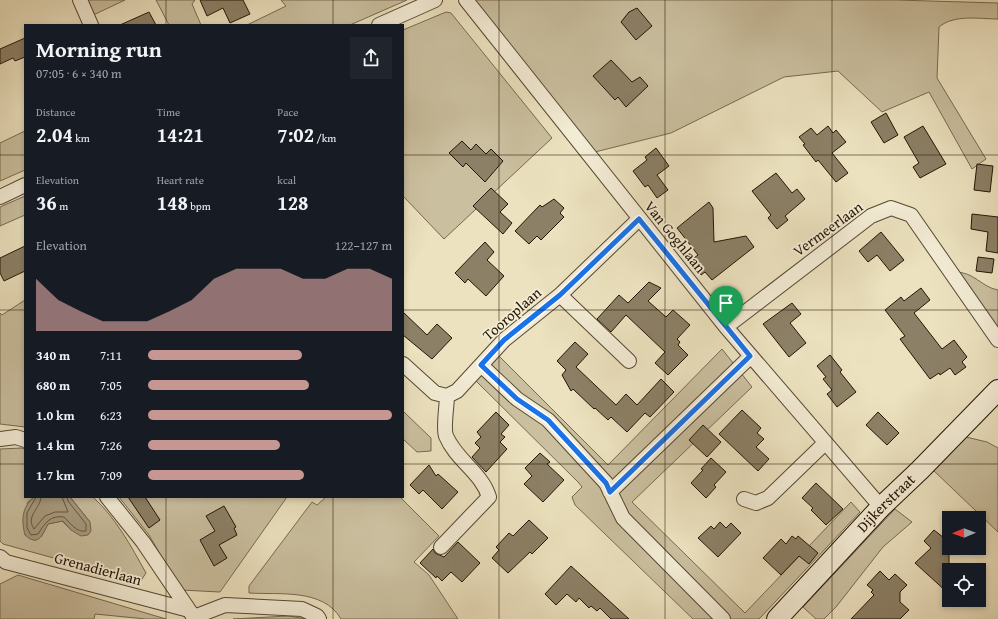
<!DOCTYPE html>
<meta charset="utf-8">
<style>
:root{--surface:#171b24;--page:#20242c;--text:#f1f3f6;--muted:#9ea1a6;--accent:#c59692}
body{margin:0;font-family:"Gentium Book Plus",serif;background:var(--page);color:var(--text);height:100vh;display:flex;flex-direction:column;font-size:15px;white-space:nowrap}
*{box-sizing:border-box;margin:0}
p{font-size:13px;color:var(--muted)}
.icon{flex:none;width:22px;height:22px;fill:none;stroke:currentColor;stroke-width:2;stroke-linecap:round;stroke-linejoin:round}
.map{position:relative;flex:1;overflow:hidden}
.panel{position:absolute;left:24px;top:24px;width:380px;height:474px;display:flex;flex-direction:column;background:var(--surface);border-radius:0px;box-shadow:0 2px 6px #0003}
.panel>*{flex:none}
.needle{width:26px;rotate:269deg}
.tools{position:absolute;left:942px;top:511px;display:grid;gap:8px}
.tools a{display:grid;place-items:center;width:44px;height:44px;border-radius:0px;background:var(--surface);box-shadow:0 2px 6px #0003;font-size:20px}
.pin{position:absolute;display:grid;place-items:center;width:34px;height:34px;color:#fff;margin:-41px -17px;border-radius:50% 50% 50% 0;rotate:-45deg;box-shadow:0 0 4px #0007}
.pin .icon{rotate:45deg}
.round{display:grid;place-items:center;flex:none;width:42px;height:42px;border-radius:0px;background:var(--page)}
.head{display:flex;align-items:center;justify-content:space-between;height:68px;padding:0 12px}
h1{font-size:22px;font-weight:800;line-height:30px}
.metrics{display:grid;grid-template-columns:repeat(3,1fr);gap:6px;height:68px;padding:4px 12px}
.metrics div{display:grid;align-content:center}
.metrics b{font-size:20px;font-weight:800}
.metrics small{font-size:11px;font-weight:400}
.metrics p{font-size:11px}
.chart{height:112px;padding:8px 12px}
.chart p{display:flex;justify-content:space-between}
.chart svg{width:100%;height:72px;margin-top:4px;fill:var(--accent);opacity:.7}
ul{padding:0 12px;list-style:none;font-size:13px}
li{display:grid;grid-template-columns:64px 48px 1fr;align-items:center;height:30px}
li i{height:10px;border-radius:5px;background:var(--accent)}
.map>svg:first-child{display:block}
.green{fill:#cabf9f;stroke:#776a52}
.water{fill:#a89c80;stroke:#73664f}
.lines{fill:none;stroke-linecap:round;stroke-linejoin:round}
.shore{stroke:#665842;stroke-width:1}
.building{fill:#8c8066;stroke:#241505}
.street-casing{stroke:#564834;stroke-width:16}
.secondary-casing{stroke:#241505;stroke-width:22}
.street{stroke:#f3ecd5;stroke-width:14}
.secondary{stroke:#f3ecd5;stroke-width:20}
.route-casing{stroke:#fff;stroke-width:8}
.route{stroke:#1a73e8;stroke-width:5}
.grid{fill:none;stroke:#241505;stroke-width:1;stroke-opacity:0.55}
.labels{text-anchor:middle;stroke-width:3.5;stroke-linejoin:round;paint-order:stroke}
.street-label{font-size:15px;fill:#241505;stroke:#f3ecd5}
</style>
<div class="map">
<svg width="998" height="619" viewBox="0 0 998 619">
<rect width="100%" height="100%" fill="#ece2bf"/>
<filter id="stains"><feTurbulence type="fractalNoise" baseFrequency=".005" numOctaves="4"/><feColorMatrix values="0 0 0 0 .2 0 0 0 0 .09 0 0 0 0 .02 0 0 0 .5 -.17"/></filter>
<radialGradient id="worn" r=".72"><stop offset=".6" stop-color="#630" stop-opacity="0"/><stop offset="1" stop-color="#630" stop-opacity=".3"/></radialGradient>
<path class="green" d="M79,0h46l-38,18z
M156,0h39l-3,4 9,21h-32z
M281,0h126l-57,25h-103l39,-19z
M470,0h426l102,3v16c-18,0 -44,-5 -59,8l-2,51 49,81 -14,10 -43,-77 -47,20 -44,-41 -54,6 -113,56 -80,20z
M446,12l5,1 101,125 -108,101 -41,-43v-166z
M25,131v39l-25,11v-38z
M25,196v19l-25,11v-19z
M955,272c20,0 26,15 43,18v45z
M25,300v127l-25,-3v-111l2,2z
M722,349l30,38 -120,115 113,111 106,-111 9,10 -101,107h-66l-118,-114 -3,-8 10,-10 -4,-5 -103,-102 23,-25 110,110z
M403,411l28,27v13l-14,1 -14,-13z
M966,437l21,5 11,6v84l-65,-62z
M22,448l3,1v48h9l-7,6 14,34 7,-13 14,-3 9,9 19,-8 -20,-25h23c23,21 38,49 53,76l-6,9 -137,-38 -3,-3v-92z
M119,497h168l-67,95 -39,-2 -32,-55z
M326,497h74l39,39 -25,26 15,13 29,44h-117c-18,-31 -62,-24 -92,-26v-7l63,-84 5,3z
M895,509l17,13 -29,25 -47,60 -12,12h-8l-13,-12z
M18,575l148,44h-20l-51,-5 -1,5h-94v-35z
M288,616l19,3h-74z"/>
<path class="water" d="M34,497h36l20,25 1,9 -3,4 -7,1 -10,-6 -8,-9 -15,3c-6,12 -10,23 -23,11 -4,-15 -3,-28 9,-38z"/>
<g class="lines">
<path class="shore" d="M36,497l-9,16v15l4,7 7,-1c7,-11 12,-19 26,-17 6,6 13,16 22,14v-7l-18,-23 -1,-4
M41,497c0,11 -16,19 -7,32l11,-13 10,-4h13l-6,-15"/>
</g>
<path class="building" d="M200,0h43l7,14 -20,9 -7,-15 -16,8z
M637,8l15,18 -16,14 -15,-18 8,-10z
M149,12l7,13h-36z
M25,38v19l-10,4 -2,-3 -13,6v-15z
M611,60l21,22 8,-5 8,9 -22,21 -8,-10 -3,3 -22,-24z
M886,113l12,22 -14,8 -13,-21z
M828,126l5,7 3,-3 10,12 -14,11 16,20 -12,9 -18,-22 -2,2 -13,-17 2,-1 -6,-7 12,-9 6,7z
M923,126l23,38 -26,14 -7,-11 6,-4 -15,-26z
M462,141l9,9 5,-6 10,10 5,-5 12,12 -18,21 -19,-19 -3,4 -14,-14z
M656,148l13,18 -12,9 11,15 -11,8 -9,-13 -3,2 -12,-16 14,-11 -2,-3z
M977,164l16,2 -3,26 -16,-2z
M776,173l16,20 5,-4 8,10 -20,17 3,4 -11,9 -9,-11 3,-3 -19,-24z
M491,188l17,16 -8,8 12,11 -9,11 -30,-28z
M554,199l10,9 -4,5 4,4 -23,23 -4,-4 -8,8 -14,-13 25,-26 2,2z
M709,202l4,6 1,34 32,-6 8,11 -42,33 -7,-8 -4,3 -11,-14 8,-6 -21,-27z
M972,214l26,3v36l-12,-2 2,-19 -17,-3z
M881,232l23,28 -14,11 -13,-16 -9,7 -9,-11z
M485,242l9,10 -7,8 17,16 -18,20 -18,-17 -3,4 -10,-10z
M25,246v25l-21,10 -4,-8v-15z
M978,257l16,2 -2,14 -16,-2z
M649,282l12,6 -13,13 18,16 7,-7 17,15 -13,14 3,3 -2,3 10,10 -20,20 -13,-12 10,-11 -39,-37 -15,17 -14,-13 22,-24 9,8z
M921,288l9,12 -16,13 28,36 12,-9 13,17 -5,5 4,5 -11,8 -5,-7 -10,7 -1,-2 -9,6 -30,-40 5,-3 -20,-26 16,-13 3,4z
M792,303l9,11 -11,9 16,20 -17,14 -26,-33z
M403,312l24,23 10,-11 15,14 -20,21 -29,-24z
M575,342l13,12 -12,13 40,38 10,-11 11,11 24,-26 13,13 -24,25 -5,-4 -18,19 -16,-15 -3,3 -13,-12 -1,1 -21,-20 -2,2 -9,-16 4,-5 -9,-9z
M830,355l12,15 -2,2 16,20 -19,15 -10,-13 5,-4 -9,-11 3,-2 -9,-11z
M742,410l19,18 -4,5 7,6 -8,8 13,12 -11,12 -39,-37z
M496,412l13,13 -8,9 4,3 -5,5 7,7 -21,23 -14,-15 8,-9 -5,-5 6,-6 -4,-5z
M878,412l21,21 -12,12 -21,-20z
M703,425l18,17 -14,15 -18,-17z
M540,453l10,9 -3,2 17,16 -21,22 -19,-18 8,-8 -7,-8z
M711,458l15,14 -12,13 2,2 -10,11 -15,-15 12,-13 -2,-1z
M429,465l7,11 2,-2 20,18 -16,17 -19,-19 -4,4 -9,-9z
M816,483l27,26 -17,16 -15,-15 2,-2 -11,-10z
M128,497h17l15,23 -11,8z
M224,506l12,21 -2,1 3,7 -18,10 8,13 -13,8 -14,-26 15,-9 -9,-15z
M529,520l19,18 -16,16 -2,-2 -22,21 -16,-15 7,-8 -3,-3 13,-14 4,3z
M720,522l6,6 5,-5 10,10 -23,24 -20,-19 13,-12 3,3z
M934,530l15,12v52l-34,-31 16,-15 -7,-7z
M792,536l4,3 2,-3 20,17 -9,11 -10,-8 -18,19 -18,-17 18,-19 5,5z
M458,542l22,21 -18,19 -11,-10 -9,9 -5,-5 -1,2 -16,-15 13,-14 2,4 9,4z
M571,566l58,53h-18l-11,-11 -3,3 -6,-5 -2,2 -10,-10 -3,4 -9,-8 -11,11 -11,-11z
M880,571l9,9 6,-6 12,11 -7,7v10l9,8 -9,9h-49l23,-24 -3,-3 2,-2 -6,-5z"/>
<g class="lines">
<g class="street-casing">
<path id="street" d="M80,0l11,25
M466,0l260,327 155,180
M379,25l56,-25
M0,197l25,-12
M560,295l69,66
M726,327l145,-111 20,-8 20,7 87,125
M403,364l32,29 12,3 10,-5 47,-51 56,-45 79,-76
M481,365l36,34 31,21 58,63 17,35 100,101
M0,439l16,-2 9,3
M610,492l141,-136
M107,497l36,45 52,77
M744,499l12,4 12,-5 57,-55
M441,547l48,-50c-7,-24 -33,-37 -43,-61 -3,-8 1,-31 1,-40
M0,557l6,5 183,48
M194,617l31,-12 77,4 15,7 2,3"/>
</g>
<g class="secondary-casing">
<g id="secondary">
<path id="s1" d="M777,619l104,-112 39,-37 78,-80"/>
</g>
</g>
<use href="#street" class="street"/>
<use href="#secondary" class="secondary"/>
</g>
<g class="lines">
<g class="route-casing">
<path id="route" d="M639,219l111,137 -140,136 -4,-9 -58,-63 -31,-21 -36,-34 23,-25 56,-45z"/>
</g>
<use href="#route" class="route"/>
</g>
<path class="grid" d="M166,0v25M333,0v25M499,0v619M665,0v619M832,0v619M0,155h25M403,155h595M0,310h25M403,310h595M0,464h25M403,464h595M166,497v122M333,497v122"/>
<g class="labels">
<g class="street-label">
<text transform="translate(828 229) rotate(-36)" y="5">Vermeerlaan</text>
<text transform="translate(675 237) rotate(51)" y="5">Van Goghlaan</text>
<text transform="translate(512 314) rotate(-41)" y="5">Tooroplaan</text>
<text dy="5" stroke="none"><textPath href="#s1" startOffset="159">Dijkerstraat</textPath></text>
<text transform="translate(98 569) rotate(15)" y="5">Grenadierlaan</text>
</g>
</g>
<rect width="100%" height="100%" filter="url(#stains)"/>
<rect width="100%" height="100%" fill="url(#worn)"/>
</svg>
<div class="tools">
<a><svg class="needle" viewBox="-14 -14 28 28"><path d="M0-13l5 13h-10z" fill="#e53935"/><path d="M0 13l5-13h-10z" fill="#9ea1a6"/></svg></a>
<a><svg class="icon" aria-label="locate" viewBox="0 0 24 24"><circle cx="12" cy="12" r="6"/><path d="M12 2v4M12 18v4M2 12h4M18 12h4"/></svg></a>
</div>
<div class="pin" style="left:726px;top:327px;background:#1e9e55"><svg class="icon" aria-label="arrive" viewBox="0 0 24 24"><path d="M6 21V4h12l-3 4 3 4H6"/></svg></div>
<section class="panel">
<div class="head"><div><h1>Morning run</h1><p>07:05 · 6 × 340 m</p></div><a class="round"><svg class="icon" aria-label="share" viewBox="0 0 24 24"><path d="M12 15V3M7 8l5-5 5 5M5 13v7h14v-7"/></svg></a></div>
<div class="metrics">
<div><p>Distance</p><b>2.04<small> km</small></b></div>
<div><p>Time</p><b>14:21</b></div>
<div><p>Pace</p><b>7:02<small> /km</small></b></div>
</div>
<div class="metrics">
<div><p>Elevation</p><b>36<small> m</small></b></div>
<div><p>Heart rate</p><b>148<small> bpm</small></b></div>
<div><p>kcal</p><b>128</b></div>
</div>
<div class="chart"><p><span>Elevation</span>122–127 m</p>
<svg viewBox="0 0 160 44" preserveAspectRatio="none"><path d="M0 44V12L10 25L20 32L30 38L40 38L50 38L60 32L70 25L80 12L90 6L100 6L110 6L120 12L130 12L140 6L150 6L160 12V44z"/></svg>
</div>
<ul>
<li><b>340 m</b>7:11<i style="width:63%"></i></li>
<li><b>680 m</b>7:05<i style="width:66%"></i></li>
<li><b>1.0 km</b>6:23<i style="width:100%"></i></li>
<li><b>1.4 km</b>7:26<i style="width:54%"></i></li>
<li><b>1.7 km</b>7:09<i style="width:64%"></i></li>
</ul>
</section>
</div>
